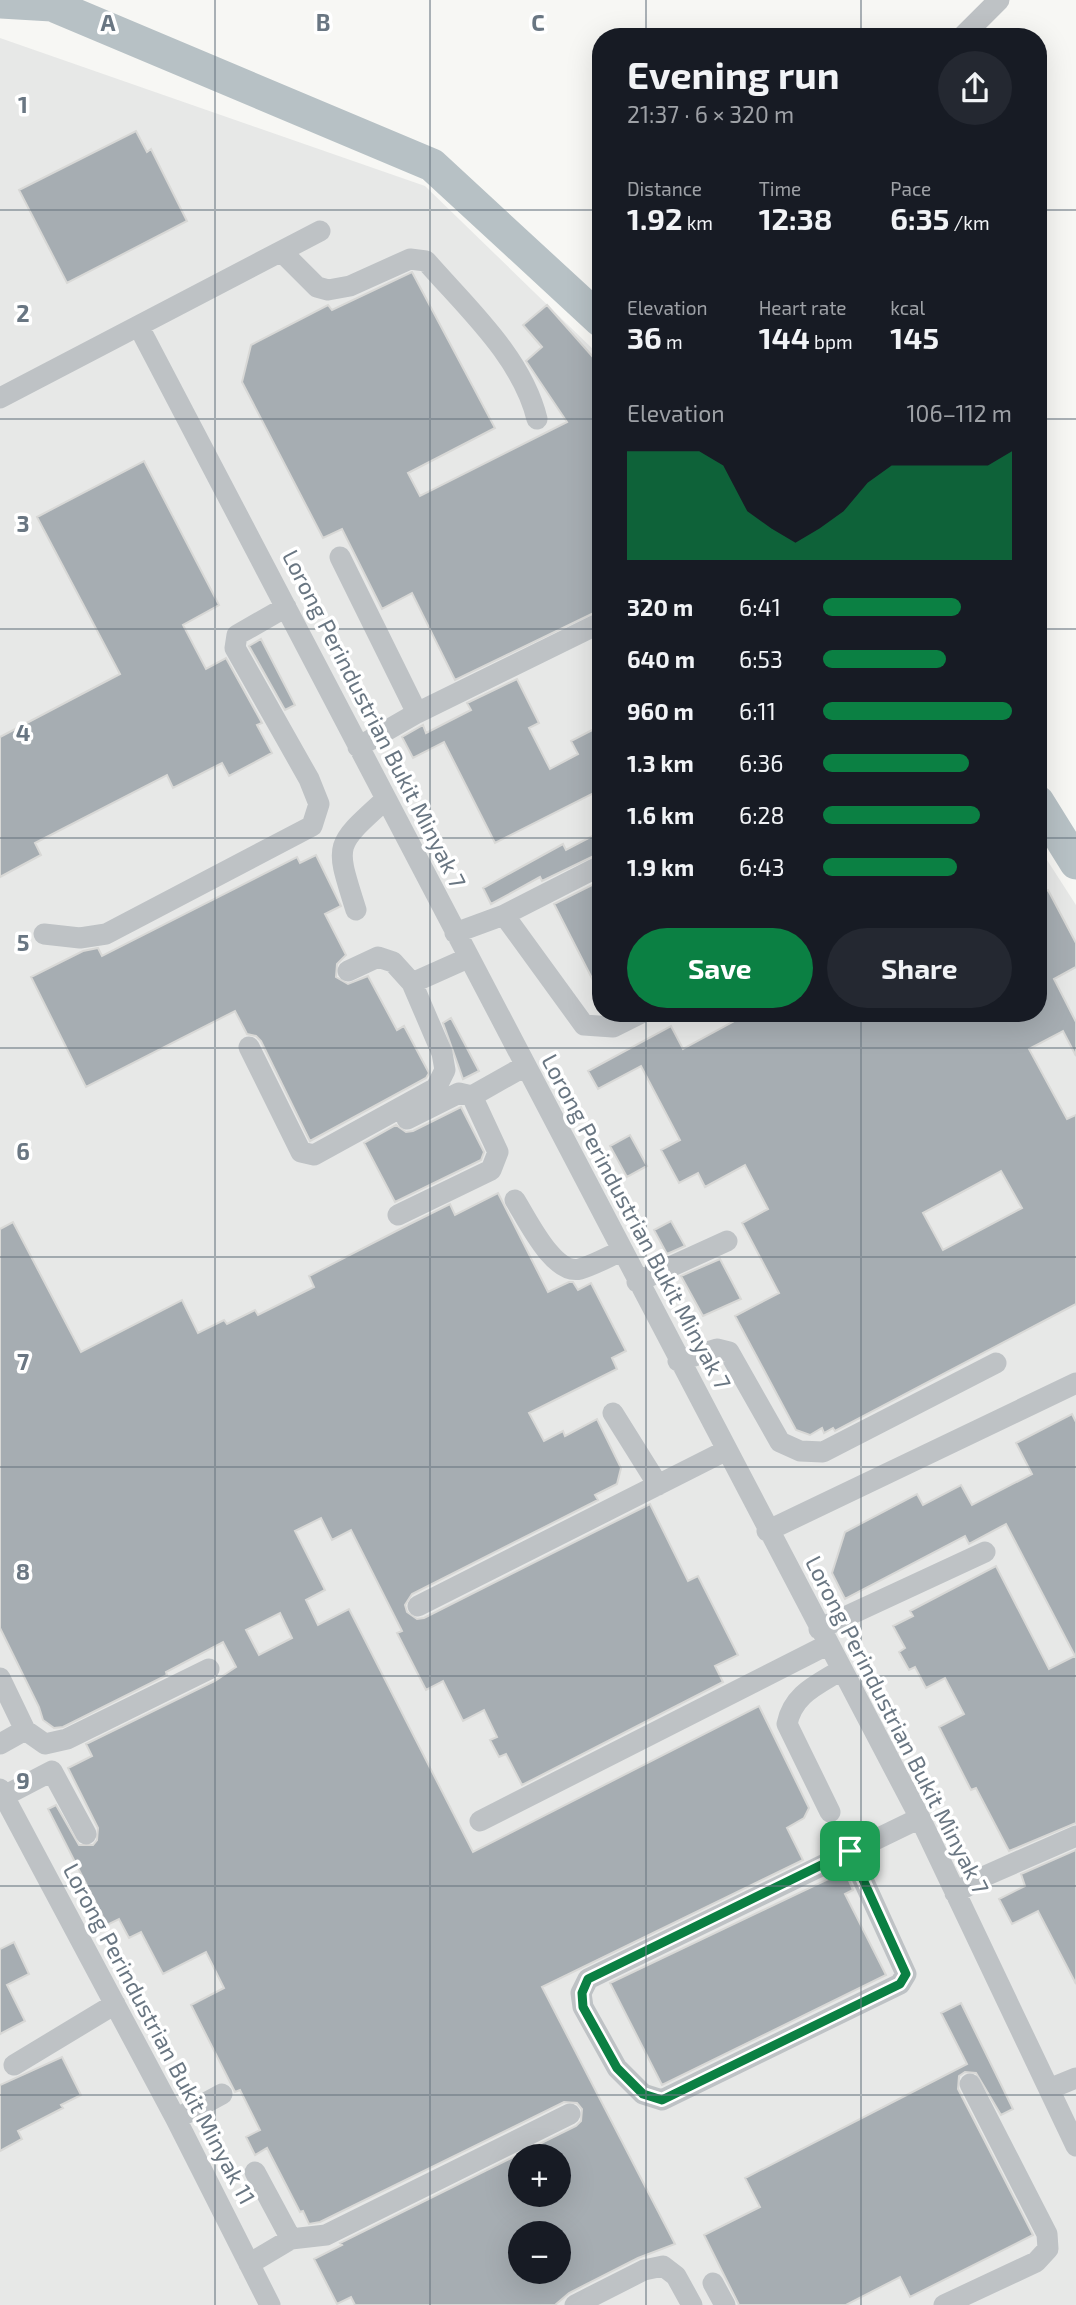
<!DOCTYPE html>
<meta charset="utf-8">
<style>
:root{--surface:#171b24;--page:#242831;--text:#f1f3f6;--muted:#9ea1a6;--accent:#0b8043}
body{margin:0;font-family:"Exo 2",sans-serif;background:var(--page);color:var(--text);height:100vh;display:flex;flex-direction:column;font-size:26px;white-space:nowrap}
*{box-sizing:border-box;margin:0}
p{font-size:23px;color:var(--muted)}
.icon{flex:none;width:38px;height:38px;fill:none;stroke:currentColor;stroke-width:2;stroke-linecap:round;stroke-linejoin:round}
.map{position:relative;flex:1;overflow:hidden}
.side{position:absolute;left:592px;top:28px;width:455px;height:994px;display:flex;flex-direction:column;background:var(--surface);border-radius:28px;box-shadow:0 7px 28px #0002}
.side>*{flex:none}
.buttons{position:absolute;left:508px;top:2144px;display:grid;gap:14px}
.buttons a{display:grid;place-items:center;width:63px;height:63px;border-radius:50%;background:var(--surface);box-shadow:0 7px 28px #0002;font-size:35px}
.pin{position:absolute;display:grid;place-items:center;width:60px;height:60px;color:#fff;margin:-30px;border-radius:14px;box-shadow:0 4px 10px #0006}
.round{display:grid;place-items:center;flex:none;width:74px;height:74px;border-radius:37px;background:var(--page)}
.overview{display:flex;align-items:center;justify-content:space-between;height:119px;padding:0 35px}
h1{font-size:38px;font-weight:700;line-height:52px}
.stats{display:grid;grid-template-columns:repeat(3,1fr);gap:10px;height:119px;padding:7px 35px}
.stats div{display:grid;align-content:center}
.stats b{font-size:30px;font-weight:700}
.stats small{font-size:19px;font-weight:400}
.stats p{font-size:19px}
.chart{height:196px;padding:14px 35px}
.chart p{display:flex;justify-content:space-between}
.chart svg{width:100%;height:126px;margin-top:7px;fill:var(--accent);opacity:.7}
.primary-button{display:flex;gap:14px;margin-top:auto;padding:14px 35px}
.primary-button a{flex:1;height:80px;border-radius:42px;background:var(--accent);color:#fff;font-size:28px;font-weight:700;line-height:80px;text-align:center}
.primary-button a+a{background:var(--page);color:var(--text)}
ul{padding:0 35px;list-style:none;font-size:23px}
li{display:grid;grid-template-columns:112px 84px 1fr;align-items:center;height:52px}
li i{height:18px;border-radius:9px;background:var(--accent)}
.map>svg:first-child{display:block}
.built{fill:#e7e8e7;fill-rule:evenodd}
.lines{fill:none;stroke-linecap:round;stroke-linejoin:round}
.river{stroke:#b7c1c5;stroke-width:33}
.building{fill:#a6adb2;stroke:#d8d8d6;stroke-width:2;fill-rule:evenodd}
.minor{stroke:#bec2c5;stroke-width:21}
.route-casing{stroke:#fff;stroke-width:14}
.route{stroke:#0b8043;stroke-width:9}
.grid{fill:none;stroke:#697682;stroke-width:2;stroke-opacity:0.55}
.labels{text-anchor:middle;stroke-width:7;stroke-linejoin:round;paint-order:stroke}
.street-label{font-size:23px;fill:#697682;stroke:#fff}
.grid-label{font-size:23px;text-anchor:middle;font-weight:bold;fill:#697682;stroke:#fff;stroke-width:7;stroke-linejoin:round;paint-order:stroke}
</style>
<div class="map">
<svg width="1076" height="2305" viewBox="0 0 1076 2305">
<rect width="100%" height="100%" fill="#f7f7f4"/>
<path class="built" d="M0,38l425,148 175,170v657h438v-167l38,59v1400h-1076zM520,2156h38v38h-38zM520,2233h38v39h-38z"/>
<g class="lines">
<path class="river" d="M0,2l52,3 380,160 168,155
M1038,802l38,61"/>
</g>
<path class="building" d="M136,131l11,21 4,-3 36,72 -120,62 -48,-93z
M412,272l83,156 -87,45 12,23 147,-74 -41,-61 16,-14 -19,-22 24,-20 53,60v245l-145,70 -43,-87 -30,16 -40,-80 -19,9 -81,-156 9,-37 77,-40 4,5z
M144,461l75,144 -36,20 23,44 20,-11 36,65 -5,2 15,28 -43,23 -7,-13 -49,25 -6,-13 -132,68 6,12 -41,22v-140l120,-63 -83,-157z
M261,639l34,66 -10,5 -36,-64z
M517,679l22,44 -10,5 21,41 28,-15 -7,-13 29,-15v64l-105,53 -51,-101 -31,16 -11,-21 21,-12 3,8 45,-23 -4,-7z
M600,832v21l-58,28 -2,-4 -49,27 -8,-16 80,-44 3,6z
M316,855l25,51 -16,8 21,41 -9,9 -1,13 12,7 20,-8 29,54 7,-4 25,47 -3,5 -116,63 -49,-100 -5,-5 -9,-2 -12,-23 -149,76 -55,-110 52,-26 15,-3 4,8 195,-99 3,6z
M600,881v113l-46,-90z
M1048,890l28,53v24l-22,12 22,43v34l-13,-25 -34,18 38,70 9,-4v189l-241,127 -2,-3 -9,5 -2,-5 -12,7 -14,-5 -61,-114 44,-23 -37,-70 26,-14 -23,-44 -40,22 -7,-14 -19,10 -18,-33 19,-10 -39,-74 -43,23 -10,-18 83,-45 12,23 66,-36h289v-118zM1001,1171l21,37 -79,42 -20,-37z
M451,1018l28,53 -16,8 -20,-56z
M461,1107l23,45 -3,8 -86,42 -31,-59 32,-18 10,7 7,-1z
M630,1135l17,31 -20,11 -17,-31z
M498,1193l50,99 21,-10h4l5,8 13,-7 35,68 -14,7 5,11 -88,44 15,28 19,-10 2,5 32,-17 24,49 -4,16 -22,11 3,5 -186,94 -7,11 2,7 10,7 7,-1 226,-114 38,77 10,-5 40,79 -23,11 8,16 -201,103 -16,-31 -7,3 -9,-17 7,-3 -13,-27 -21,11 -20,-40 -17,9 -29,-57 5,-2 -51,-101 -19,10 -11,-22 -26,13 30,59 -19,10 12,25 31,-16 124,243 286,-146 50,102 -5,10 -17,10 16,32 -261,127 133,257 -37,14 -69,35 -14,12h-200l-4,-8 -14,7 -23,-45 28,-14 -2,-2 236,-117 5,-5 1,-12 -5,-6 -13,-1 -244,120 -11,2 -6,-13 -3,1 -33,-64 -12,7 -9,-18 14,-7 -20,-40 -5,2 -44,-87 33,-17 -18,-36 -43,22 -22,-42 -12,6 -10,-19 -12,6 -59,-116 8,-4 23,40h14l4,-5 1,-12 -30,-60 24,-12 -6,-12 129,-63 21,-14 -13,-25 -57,30 1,3 -104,52 -9,1 -11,-8 -4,-13 -39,-79v-399l13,-7 68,130 101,-52 16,33 26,-13 3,4 28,-14 3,5 56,-28 -5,-11 99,-51 42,-21 5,11zM280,1613l12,25 -33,17 -13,-25zM520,2156h38v38h-38zM520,2233h38v39h-38z
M671,1221l14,25 -18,8 -13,-24z
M720,1259l21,40 -38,17 -22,-40z
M1072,1414l4,8v401l-67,28 -33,-63 -5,2 -32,-63 25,-13 -19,-36 -19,10 -11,-21 -6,3 -10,-18 6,-4 -12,-22 20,-10 -3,-5 86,-45 53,103 26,-13 -69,-132 -37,20 -4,-8 -120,63 -13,-26 13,-41 72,-38 6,11 38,-20 11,20 60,-31 -16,-31z
M1076,1850v134l-38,-73 -26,13 -13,-25 26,-13 -4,-12z
M845,1871l8,19 -8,4 41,81 -224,110 -52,-102z
M14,1942l15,32 -22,11 18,36 -25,13v-85z
M961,2003l52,106 -12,6 -25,-42 -11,-1 -6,4 -1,13 75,146 -123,62 -10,-20 -54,28h-107l-35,-70 56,-28 -15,-29 222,-114 -26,-51z
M62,2057l19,38 -20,10 2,3 -45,23 4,8 -22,12v-66z"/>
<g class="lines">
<path class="minor" d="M962,37l37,-37
M282,252l35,35 11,3 22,-4 60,-27 16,2c40,46 96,96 111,158
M139,327l781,1491 156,328
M0,398l320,-167
M340,557l77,156
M358,747l59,-34 183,-90
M600,866l-96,49 80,110 29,2 28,-14
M356,910c-21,-67 -23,-63 30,-111
M455,933l49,-18
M44,934l36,4 26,-4 206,-108 7,-22 -10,-25 -74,-131 2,-13 49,-28
M348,971l30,-14 15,5 19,21 56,-25
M249,1047l52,105 13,3 122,-67 9,-18 -3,-17 -30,-70
M407,1119l52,-26 13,3
M515,1200c12,19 39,76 65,69 14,-4 28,-12 41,-18
M398,1215l93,-45 7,-18 -26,-56 53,-30
M637,1282l90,-41
M678,1361l39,-12 12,3 51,90 20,9 23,1 173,-89
M613,1413l45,72
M767,1531l309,-148
M418,1606l307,-155
M819,1629l166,-77
M0,1678l25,52 20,14 22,-5 142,-70
M0,1744l25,-14
M0,1789l176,330 94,186
M4,1796l48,-25 34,63
M830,1812l-43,-88c6,-30 30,-39 54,-54
M480,1821l347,-176
M850,1851l56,123 -6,10 -238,116 -19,-6 -26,-26 -34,-61 -2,-14 7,-14 332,-161
M955,1893l30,-17 91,-40
M14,2065l101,-61
M1049,2089l27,-11
M176,2119l46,-25
M255,2172l36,67
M249,2264l42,-25 35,-4 244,-121
M713,2283l12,22
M575,2305l69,-35 19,-4 13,10 16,29
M944,2305l92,-43 12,-13 -1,-15 -77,-150"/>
</g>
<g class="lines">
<g class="route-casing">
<path id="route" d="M850,1851l56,123 -6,10 -238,116 -19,-6 -26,-26 -34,-61 -1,-14 6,-14z"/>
</g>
<use href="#route" class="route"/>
</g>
<path class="grid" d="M215,0v2305M430,0v2305M646,0v37M861,0v37M0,210h600M1038,210h38M0,419h600M1038,419h38M0,629h600M1038,629h38M0,838h600M1038,838h38M646,1013v1292M861,1013v1292M0,1048h1076M0,1257h1076M0,1467h1076M0,1676h1076M0,1886h1076M0,2095h1076"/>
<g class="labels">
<g class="street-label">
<text transform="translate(374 719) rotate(63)" y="8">Lorong Perindustrian Bukit Minyak 7</text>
<text transform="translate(636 1222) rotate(62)" y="8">Lorong Perindustrian Bukit Minyak 7</text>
<text transform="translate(897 1725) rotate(63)" y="8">Lorong Perindustrian Bukit Minyak 7</text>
<text transform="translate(159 2034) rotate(62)" y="8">Lorong Perindustrian Bukit Minyak 11</text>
</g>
</g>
<g class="grid-label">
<text x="108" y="31">A</text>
<text x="323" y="31">B</text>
<text x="538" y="31">C</text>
<text x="23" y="113">1</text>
<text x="23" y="322">2</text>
<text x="23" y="532">3</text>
<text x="23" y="741">4</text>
<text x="23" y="951">5</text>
<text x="23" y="1160">6</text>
<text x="23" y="1370">7</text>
<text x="23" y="1580">8</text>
<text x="23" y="1789">9</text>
</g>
</svg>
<div class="buttons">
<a>+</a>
<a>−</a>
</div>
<div class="pin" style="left:850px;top:1851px;background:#1e9e55"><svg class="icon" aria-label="arrive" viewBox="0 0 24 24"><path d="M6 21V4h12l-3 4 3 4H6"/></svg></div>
<section class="side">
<div class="overview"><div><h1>Evening run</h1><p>21:37 · 6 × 320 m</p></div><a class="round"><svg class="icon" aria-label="share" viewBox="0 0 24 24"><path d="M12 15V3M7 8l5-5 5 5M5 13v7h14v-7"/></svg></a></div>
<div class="stats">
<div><p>Distance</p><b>1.92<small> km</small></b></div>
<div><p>Time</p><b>12:38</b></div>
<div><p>Pace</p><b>6:35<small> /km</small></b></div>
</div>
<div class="stats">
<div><p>Elevation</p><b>36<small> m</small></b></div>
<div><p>Heart rate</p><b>144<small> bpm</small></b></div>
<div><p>kcal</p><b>145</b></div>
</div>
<div class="chart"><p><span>Elevation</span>106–112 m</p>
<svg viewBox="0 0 160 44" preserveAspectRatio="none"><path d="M0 44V6L10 6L20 6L30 6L40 11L50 27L60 33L70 38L80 33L90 27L100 17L110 11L120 11L130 11L140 11L150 11L160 6V44z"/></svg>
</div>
<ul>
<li><b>320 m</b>6:41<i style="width:73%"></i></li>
<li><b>640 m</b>6:53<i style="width:65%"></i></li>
<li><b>960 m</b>6:11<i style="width:100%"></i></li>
<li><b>1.3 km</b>6:36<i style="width:77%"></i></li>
<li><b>1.6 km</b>6:28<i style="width:83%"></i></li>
<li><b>1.9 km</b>6:43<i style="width:71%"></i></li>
</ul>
<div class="primary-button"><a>Save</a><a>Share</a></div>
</section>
</div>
